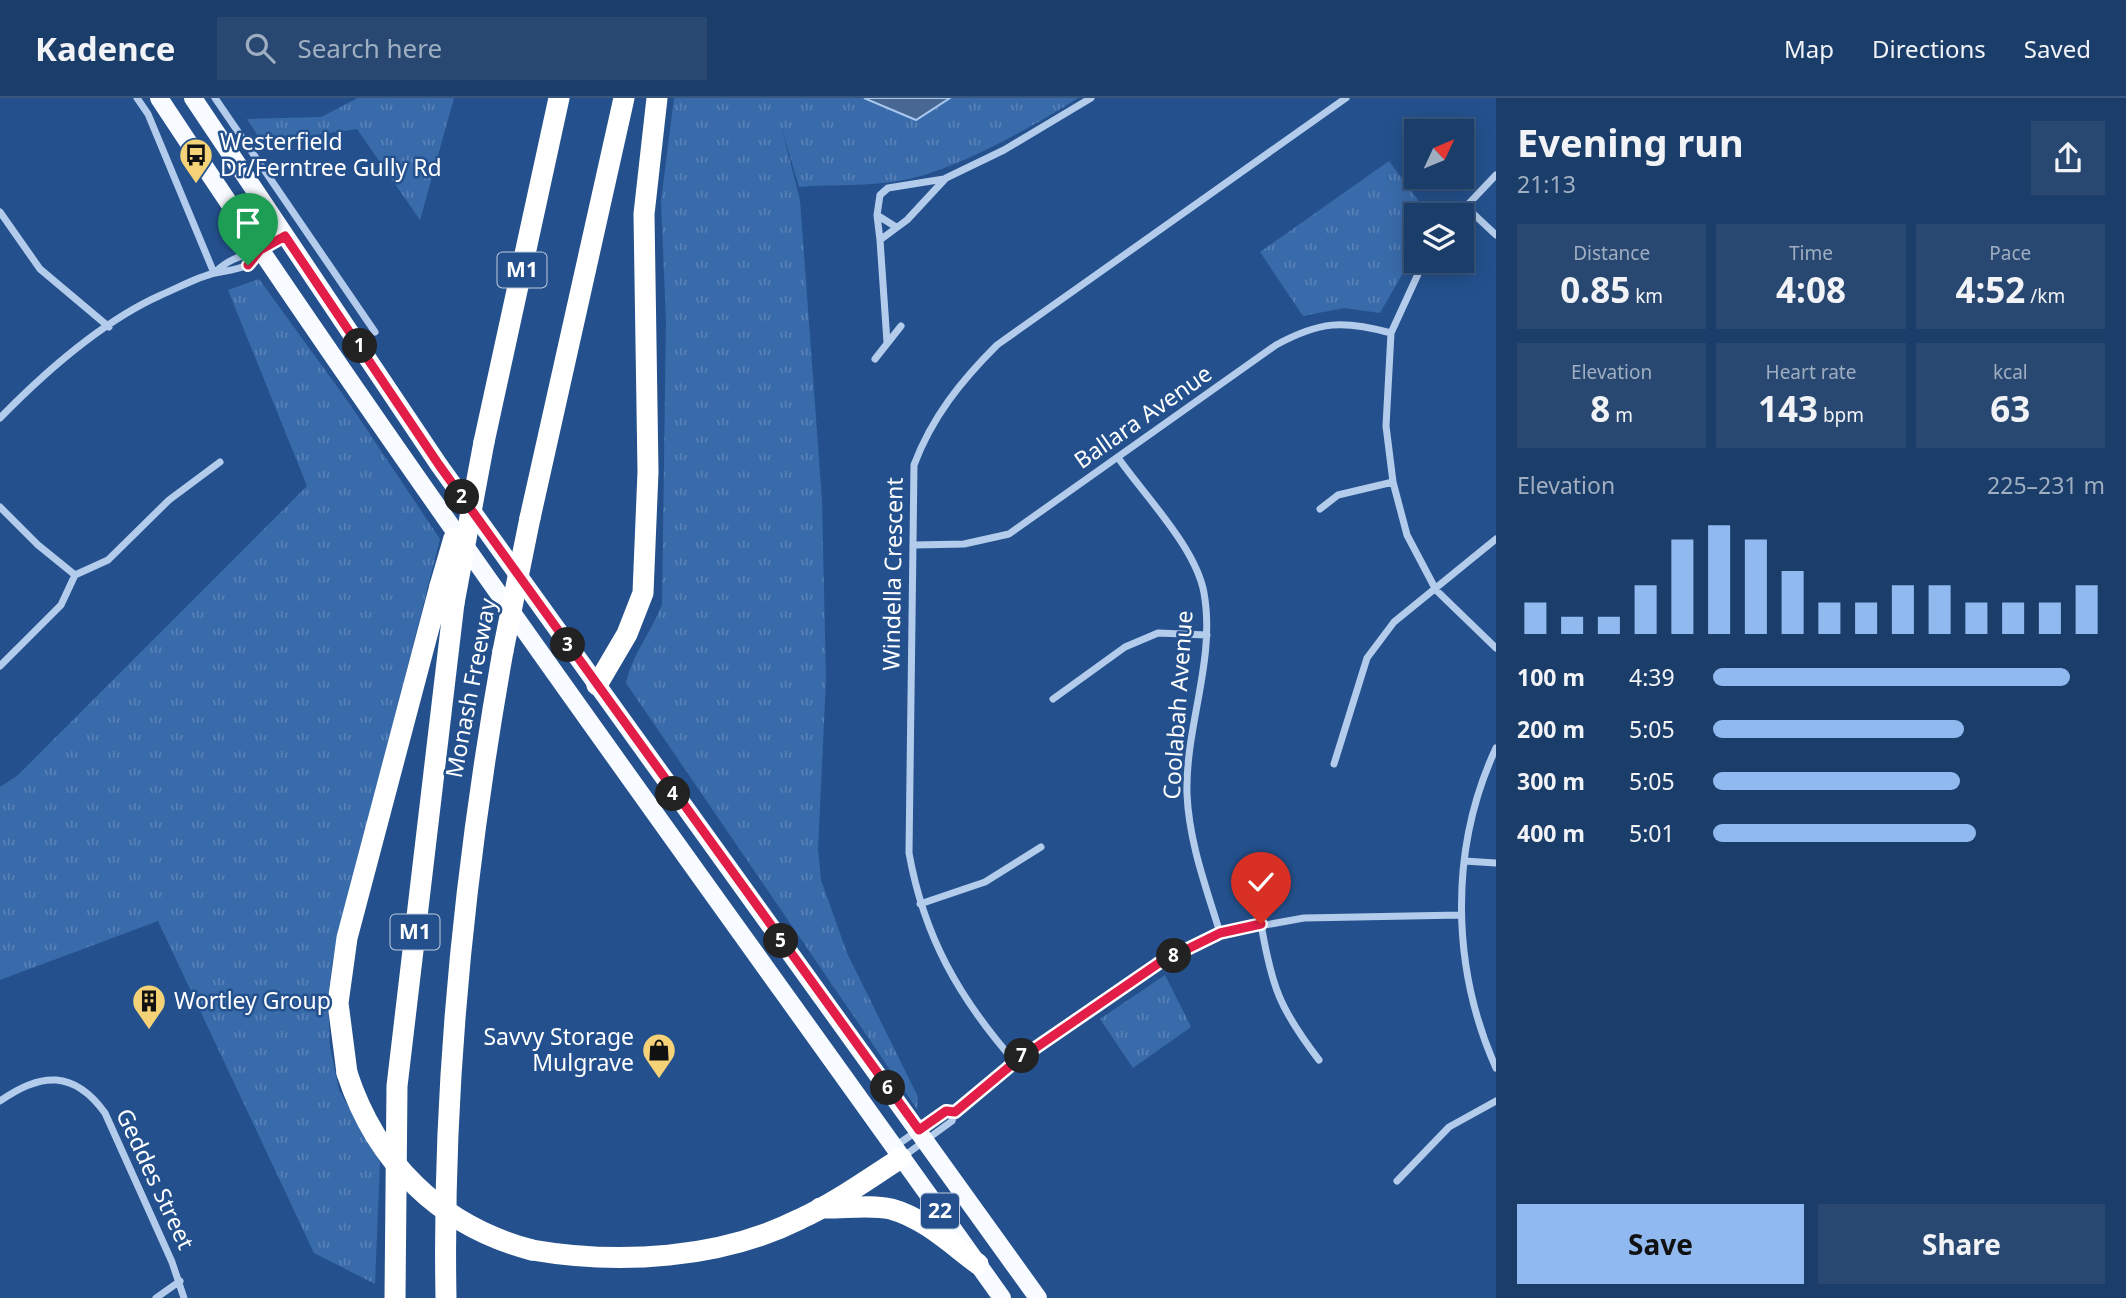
<!DOCTYPE html>
<meta charset="utf-8">
<style>
:root{--surface:#1b3d6a;--page:#284872;--text:#f1f3f6;--muted:#a0aec1;--line:#39567e;--accent:#90b9f0}
body{margin:0;font-family:"Noto Sans",sans-serif;background:var(--page);color:var(--text);height:100vh;display:flex;flex-direction:column;font-size:26px;white-space:nowrap}
*{box-sizing:border-box;margin:0}
p{font-size:23px;color:var(--muted)}
.icon{flex:none;width:38px;height:38px;fill:none;stroke:currentColor;stroke-width:2;stroke-linecap:round;stroke-linejoin:round}
.map{position:relative;flex:1;overflow:hidden}
.side{display:flex;flex-direction:column;background:var(--surface);width:630px}
.side>*{flex:none}
.needle{width:46px;rotate:46deg}
.fabs{position:absolute;left:1404px;top:21px;display:grid;gap:14px}
.fabs a{display:grid;place-items:center;width:70px;height:70px;border-radius:0px;background:var(--surface);box-shadow:0 4px 18px #0003,0 0 0 2px var(--line);font-size:35px}
.pin{position:absolute;display:grid;place-items:center;width:60px;height:60px;color:#fff;margin:-72px -30px;border-radius:50% 50% 50% 0;rotate:-45deg;box-shadow:0 0 7px #0007}
.pin .icon{rotate:45deg}
.km{position:absolute;width:35px;height:35px;margin:-18px;border-radius:50%;background:#222;color:#fff;font-size:19px;line-height:35px;text-align:center}
.round{display:grid;place-items:center;flex:none;width:74px;height:74px;border-radius:0px;background:var(--page)}
.headline{display:flex;align-items:center;justify-content:space-between;height:119px;padding:0 21px}
h1{font-size:38px;font-weight:700;line-height:52px}
.stats{display:grid;grid-template-columns:repeat(3,1fr);gap:10px;height:119px;padding:7px 21px}
.stats div{display:grid;align-content:center;border-radius:0px;background:var(--page);text-align:center}
.stats b{font-size:35px;font-weight:700}
.stats small{font-size:19px;font-weight:400}
.stats p{font-size:19px}
.chart{height:196px;padding:14px 21px}
.chart p{display:flex;justify-content:space-between}
.chart svg{width:100%;height:126px;margin-top:7px;stroke:var(--accent);stroke-width:6}
.cta{display:flex;gap:14px;margin-top:auto;padding:14px 21px}
.cta a{flex:1;height:80px;border-radius:0px;background:var(--accent);color:#111;font-size:28px;font-weight:700;line-height:80px;text-align:center}
.cta a+a{background:var(--page);color:var(--text)}
ul{padding:0 21px;list-style:none;font-size:23px}
li{display:grid;grid-template-columns:112px 84px 1fr;align-items:center;height:52px}
li i{height:18px;border-radius:9px;background:var(--accent)}
header{display:flex;align-items:center;gap:42px;box-sizing:border-box;height:98px;padding:0 35px;background:var(--surface);border-bottom:2px solid var(--line)}
header strong{font-size:33px}
nav{display:flex;gap:38px;margin-inline-start:auto;font-size:24px}
.search{width:490px;height:63px;background:var(--page);display:flex;align-items:center;gap:18px;box-sizing:border-box;padding:0 24px;border-radius:0px;color:var(--muted);font-size:26px}
main{display:flex;flex:1;min-height:0}
.map>svg:first-child{display:block}
.grass{fill:url(#grass-tufts)}
.water{fill:#486792;stroke:#a8c7ec;stroke-width:2}
.lines{fill:none;stroke-linecap:round;stroke-linejoin:round}
.street{stroke:#b4cceb;stroke-width:7}
.primary{stroke:#f8fbff;stroke-width:18}
.highway{stroke:#fff;stroke-width:21}
.highway-bridge{stroke:#fff;stroke-width:21}
.route-casing{stroke:#fff;stroke-width:14}
.route{stroke:#e11d48;stroke-width:9}
.labels{text-anchor:middle;stroke-width:5;stroke-linejoin:round;paint-order:stroke}
.shield{fill:#24518d;stroke:#bdcbdd;stroke-width:2}
.shield-label{font-size:21px;font-weight:bold;fill:#fff}
.poi-label{font-size:23px;fill:#fff;stroke:#24518d;text-anchor:start}
.street-label{font-size:23px;fill:#fff;stroke:#24518d}
</style>
<header>
<strong>Kadence</strong>
<div class="search"><svg class="icon" aria-label="search" viewBox="0 0 24 24"><circle cx="10" cy="10" r="6"/><path d="M15 15l6 6"/></svg>Search here</div>
<nav><a>Map</a><a>Directions</a><a>Saved</a></nav>
</header>
<main>
<div class="map">
<svg width="1496" height="1200" viewBox="0 0 1496 1200">
<defs>
<pattern id="grass-tufts" width="24" height="20" patternUnits="userSpaceOnUse" patternTransform="scale(1.75)"><rect width="24" height="20" fill="#396baa"/><path d="M3 7l-1-3M5 7V3M7 7l1-3M15 17l-1-3M17 17v-4M19 17l1-3" fill="none" stroke="#5781b7"/></pattern>
</defs>
<rect width="100%" height="100%" fill="#24518d"/>
<path class="grass" d="M358,0h96l-34,122 -63,-91 -95,13 -15,-23 74,-2z
M674,0h404c-44,28 -115,68 -165,80 -36,9 -78,6 -114,9l-18,-61 19,74 22,300 4,180 -8,169 3,31 26,73 71,144 -1,12 -291,-426c6,-28 26,-52 36,-79l4,-283 -5,-120z
M1389,63l40,54h-13v35l-36,63 -36,-5 -41,8 -43,-64z
M259,181l90,124 91,136 -108,424 -4,36 2,48 9,43 41,72 -5,122 -61,-31 -156,-332 -158,59v-193l18,-12 289,-289 -79,-196z
M1165,877l26,52 -58,41 -33,-49z"/>
<path class="water" d="M864,0h86l-34,22z"/>
<g class="lines">
<path class="street" d="M137,0l11,16 66,159
M215,0l160,234
M1465,108l31,29
M0,114l40,57 69,58
M877,117l3,25
M1458,117l38,-40
M896,129l-19,-12 3,-20 8,-7 56,-9
M1424,163l-33,72 -5,93 7,56 14,53 29,55 60,58
M215,174c17,-15 25,-15 45,-21 8,-3 17,-10 24,-15
M887,244l-7,-102 27,-20 39,-42 58,-28 87,-52
M875,261l26,-33
M0,320c44,-45 103,-97 161,-123 17,-7 36,-18 54,-22 20,-4 34,-3 45,-22
M1119,361c26,37 77,89 85,134 12,67 -19,134 -17,201 2,48 19,93 33,139
M0,409l38,38 37,30
M1320,411l18,-14 55,-13
M915,447l49,-1 45,-10 267,-189c44,-24 67,-25 115,-12
M75,477l33,-15 61,-60 51,-38
M0,568l61,-61 14,-30
M1053,601l72,-52 33,-14 49,2
M1496,650c-47,101 -45,219 0,320
M1334,666l33,-106 27,-36 102,-83
M1464,763l32,2
M920,806l65,-22 56,-35
M1261,826c11,64 19,85 58,136
M1015,964c-56,-64 -91,-125 -106,-209l5,-388c18,-48 47,-84 83,-120l349,-247
M0,1003c41,-29 74,-31 105,12l67,149 12,36
M894,1049l52,-36 9,1
M904,1058l48,-35 3,-9 60,-50 66,-46 78,-53 61,-30 84,-15 157,-3
M1397,1083l52,-54 47,-26
M156,1200l24,-17"/>
<path class="primary" d="M159,0c269,408 560,802 843,1200
M193,0l246,367 599,833"/>
<path class="highway" d="M484,344l75,-344
M530,420l94,-420
M597,587l30,-51 16,-41 5,-121 -4,-258 13,-116
M347,975l-9,-70 9,-65 93,-352
M820,1110c22,1 49,-4 71,1 33,9 60,35 87,55
M532,1152c87,15 188,9 268,-31 35,-16 68,-40 101,-61
M395,1200l2,-212 57,-483
M446,1200c-4,-217 19,-434 57,-647"/>
<path class="highway-bridge" d="M440,488l14,-48
M454,505l30,-161
M503,553l27,-133
M347,975c29,89 93,153 185,177"/>
</g>
<g class="lines">
<g class="route-casing">
<path id="route" d="M248,167l12,-15 25,-14 154,229 480,665 27,-19 9,1 60,-50 144,-99 61,-30 41,-9"/>
</g>
<use href="#route" class="route"/>
</g>
<defs>
<g id="bus-pin" transform="scale(1.75)"><path d="M0 17L-7.5 6A9.5 9.5 0 1 1 7.5 6Z" fill="#f5d278" stroke="#24518d"/><path d="M-5-6H5V4H4V6H2V4H-2V6H-4V4H-5ZM-3.5-4V0h7V-4ZM-3.5 1.2v1.5H-2V1.2ZM2 1.2v1.5H3.5V1.2Z" fill="#111"/></g>
<g id="building-pin" transform="scale(1.75)"><path d="M0 17L-7.5 6A9.5 9.5 0 1 1 7.5 6Z" fill="#f5d278" stroke="#24518d"/><path d="M-4-6H4V6H1V3H-1V6H-4ZM-2.5-4.3h1.7v1.8h-1.7ZM.8-4.3h1.7v1.8H.8ZM-2.5-1h1.7V.8h-1.7ZM.8-1h1.7V.8H.8Z" fill="#111"/></g>
<g id="shop-pin" transform="scale(1.75)"><path d="M0 17L-7.5 6A9.5 9.5 0 1 1 7.5 6Z" fill="#f5d278" stroke="#24518d"/><path d="M-5-2.5h2.3a2.7 3.5 0 0 1 5.4 0H5L5.5 6h-11ZM-1.5-2.5h3a1.5 2.3 0 0 0-3 0Z" fill="#111"/></g>
</defs>
<g fill-rule="evenodd">
<use href="#bus-pin" x="196" y="57"/>
<use href="#building-pin" x="149" y="903"/>
<use href="#shop-pin" x="659" y="952"/>
</g>
<g class="labels">
<g class="shield">
<rect x="497.5" y="154.5" width="49" height="35" rx="5"/>
<rect x="390.5" y="816.5" width="49" height="35" rx="5"/>
<rect x="921" y="1095.5" width="38" height="35" rx="5"/>
</g>
<g class="shield-label">
<text x="522" y="179">M1</text>
<text x="415" y="841">M1</text>
<text x="940" y="1120">22</text>
</g>
<g class="poi-label">
<text x="220" y="52">Westerfield<tspan x="220" dy="26">Dr/Ferntree Gully Rd</tspan></text>
<text x="174" y="911">Wortley Group</text>
<text x="634" y="947" text-anchor="end">Savvy Storage<tspan x="634" dy="26">Mulgrave</tspan></text>
</g>
<g class="street-label">
<text transform="translate(1143 319) rotate(-35)" y="8">Ballara Avenue</text>
<text transform="translate(893 476) rotate(-89)" y="8">Windella Crescent</text>
<text transform="translate(471 590) rotate(-79)" y="8">Monash Freeway</text>
<text transform="translate(1178 607) rotate(-86)" y="8">Coolabah Avenue</text>
<text transform="translate(155 1081) rotate(65)" y="8">Geddes Street</text>
</g>
</g>
</svg>
<div class="fabs">
<a><svg class="needle" viewBox="-14 -14 28 28"><path d="M0-13l5 13h-10z" fill="#e53935"/><path d="M0 13l5-13h-10z" fill="#a0aec1"/></svg></a>
<a><svg class="icon" aria-label="layers" viewBox="0 0 24 24"><path d="M12 4l9 5-9 5-9-5zM3 14l9 5 9-5"/></svg></a>
</div>
<div class="pin" style="left:248px;top:167px;background:#1e9e55"><svg class="icon" aria-label="arrive" viewBox="0 0 24 24"><path d="M6 21V4h12l-3 4 3 4H6"/></svg></div>
<div class="pin" style="left:1261px;top:826px;background:#d93025"><svg class="icon" aria-label="check" viewBox="0 0 24 24"><path d="M5 12l5 5 9-10"/></svg></div>
<b class="km" style="left:360px;top:248px">1</b>
<b class="km" style="left:462px;top:399px">2</b>
<b class="km" style="left:568px;top:547px">3</b>
<b class="km" style="left:673px;top:696px">4</b>
<b class="km" style="left:781px;top:843px">5</b>
<b class="km" style="left:888px;top:990px">6</b>
<b class="km" style="left:1022px;top:958px">7</b>
<b class="km" style="left:1174px;top:858px">8</b>
</div>
<section class="side">
<div class="headline"><div><h1>Evening run</h1><p>21:13</p></div><a class="round"><svg class="icon" aria-label="share" viewBox="0 0 24 24"><path d="M12 15V3M7 8l5-5 5 5M5 13v7h14v-7"/></svg></a></div>
<div class="stats">
<div><p>Distance</p><b>0.85<small> km</small></b></div>
<div><p>Time</p><b>4:08</b></div>
<div><p>Pace</p><b>4:52<small> /km</small></b></div>
</div>
<div class="stats">
<div><p>Elevation</p><b>8<small> m</small></b></div>
<div><p>Heart rate</p><b>143<small> bpm</small></b></div>
<div><p>kcal</p><b>63</b></div>
</div>
<div class="chart"><p><span>Elevation</span>225–231 m</p>
<svg viewBox="0 0 160 44" preserveAspectRatio="none"><path d="M5 44V33M15 44V38M25 44V38M35 44V27M45 44V11M55 44V6M65 44V11M75 44V22M85 44V33M95 44V33M105 44V27M115 44V27M125 44V33M135 44V33M145 44V33M155 44V27"/></svg>
</div>
<ul>
<li><b>100 m</b>4:39<i style="width:91%"></i></li>
<li><b>200 m</b>5:05<i style="width:64%"></i></li>
<li><b>300 m</b>5:05<i style="width:63%"></i></li>
<li><b>400 m</b>5:01<i style="width:67%"></i></li>
</ul>
<div class="cta"><a>Save</a><a>Share</a></div>
</section>
</main>
